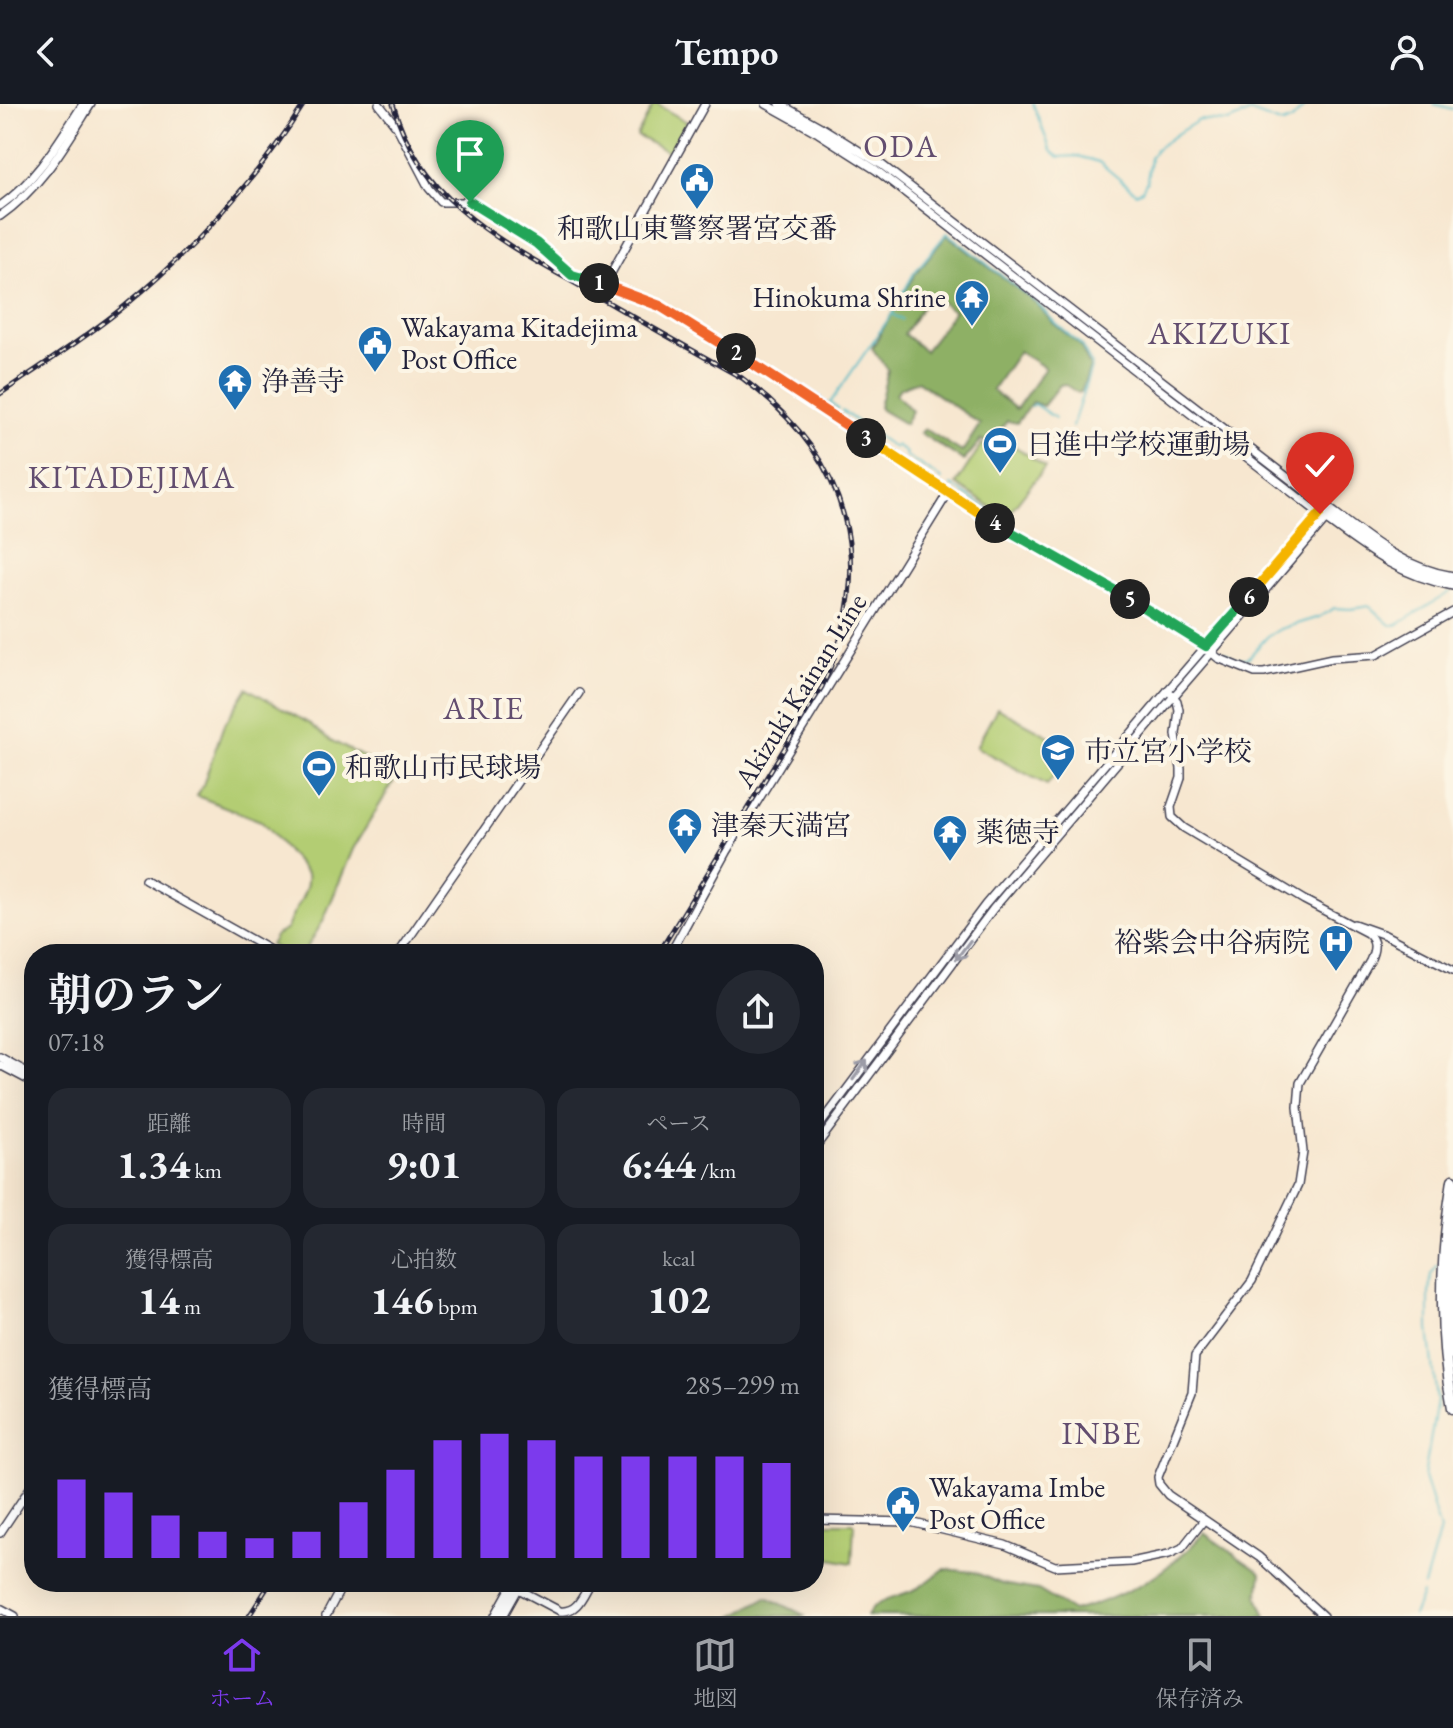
<!DOCTYPE html>
<html lang="ja">
<meta charset="utf-8">
<style>
:root{--surface:#171b24;--page:#242831;--text:#f1f3f6;--muted:#9ea1a6;--line:#363941;--accent:#7c3aed}
body{margin:0;font-family:"EB Garamond","Noto Serif JP",serif;background:var(--page);color:var(--text);height:100vh;display:flex;flex-direction:column;font-size:30px;white-space:nowrap}
*{box-sizing:border-box;margin:0}
p{font-size:26px;color:var(--muted)}
.icon{flex:none;width:44px;height:44px;fill:none;stroke:currentColor;stroke-width:2;stroke-linecap:round;stroke-linejoin:round}
.map{position:relative;flex:1;overflow:hidden}
.side{position:absolute;left:24px;top:840px;width:800px;height:648px;display:flex;flex-direction:column;background:var(--surface);border-radius:32px;box-shadow:0 8px 32px #0002}
.side>*{flex:none}
.pin{position:absolute;display:grid;place-items:center;width:68px;height:68px;color:#fff;margin:-82px -34px;border-radius:50% 50% 50% 0;rotate:-45deg;box-shadow:0 0 8px #0007}
.pin .icon{rotate:45deg}
.km{position:absolute;width:40px;height:40px;margin:-20px;border-radius:50%;background:#222;color:#fff;font-size:22px;line-height:40px;text-align:center}
.round{display:grid;place-items:center;flex:none;width:84px;height:84px;border-radius:42px;background:var(--page)}
.summary{display:flex;align-items:center;justify-content:space-between;height:136px;padding:0 24px}
h1{font-size:44px;font-weight:700;line-height:60px}
.stats{display:grid;grid-template-columns:repeat(3,1fr);gap:12px;height:136px;padding:8px 24px}
.stats div{display:grid;align-content:center;border-radius:20px;background:var(--page);text-align:center}
.stats b{font-size:40px;font-weight:700}
.stats small{font-size:22px;font-weight:400}
.stats p{font-size:22px}
.chart{height:224px;padding:16px 24px}
.chart p{display:flex;justify-content:space-between}
.chart svg{width:100%;height:144px;margin-top:8px;stroke:var(--accent);stroke-width:6}
header{display:flex;justify-content:space-between;align-items:center;height:104px;padding:0 24px;background:var(--surface);font-size:36px;font-weight:700}
.dock{display:flex;justify-content:space-around;align-items:center;height:112px;border-top:2px solid var(--line);background:var(--surface);font-size:22px;color:var(--muted)}
.dock a{display:grid;justify-items:center;gap:4px}
.dock .selected{color:var(--accent)}
.map>svg:first-child{display:block}
.green{fill:#b3cd73;stroke:#6a7857;stroke-width:2}
.forest{fill:#8eb065;stroke:#586950;stroke-width:2;fill-rule:evenodd}
.lines{fill:none;stroke-linecap:round;stroke-linejoin:round}
.stream{stroke:#4ab7c5;stroke-width:2}
.tertiary-casing{stroke:#424051;stroke-width:10}
.secondary-casing{stroke:#424051;stroke-width:10}
.trunk-casing{stroke:#424051;stroke-width:12}
.motorway-casing{stroke:#424051;stroke-width:13}
.tertiary{stroke:#fff;stroke-width:7}
.secondary{stroke:#fff;stroke-width:7}
.trunk{stroke:#fff;stroke-width:9}
.motorway{stroke:#fff;stroke-width:10}
.rail-casing{stroke:#22223b;stroke-width:5}
.rail{stroke:#fcf5e5;stroke-width:2;stroke-dasharray:6;stroke-linecap:butt}
.oneway{stroke:#9c9ca7}
.split-1-casing{stroke:#fff;stroke-width:16}
.split-2-casing{stroke:#fff;stroke-width:16}
.split-3-casing{stroke:#fff;stroke-width:16}
.split-4-casing{stroke:#fff;stroke-width:16}
.split-5-casing{stroke:#fff;stroke-width:16}
.split-6-casing{stroke:#fff;stroke-width:16}
.split-7-casing{stroke:#fff;stroke-width:16}
.split-1{stroke:#22a559;stroke-width:10}
.split-2{stroke:#f0652b;stroke-width:10}
.split-3{stroke:#f0652b;stroke-width:10}
.split-4{stroke:#f5b400;stroke-width:10}
.split-5{stroke:#22a559;stroke-width:10}
.split-6{stroke:#22a559;stroke-width:10}
.split-7{stroke:#f5b400;stroke-width:10}
.labels{text-anchor:middle;stroke-width:8;stroke-linejoin:round;paint-order:stroke}
.poi-label{font-size:28px;fill:#22223b;stroke:#fcf5e5;text-anchor:start}
.street-label{font-size:28px;fill:#22223b;stroke:#fcf5e5}
.quarter-label{font-size:32px;letter-spacing:2px;fill:#624d6f;stroke:#fcf5e5}
</style>
<header><svg class="icon" aria-label="back" viewBox="0 0 24 24"><path d="M15 5l-7 7 7 7"/></svg>Tempo<svg class="icon" aria-label="person" viewBox="0 0 24 24"><circle cx="12" cy="8" r="4"/><path d="M4 21q1-7 8-7t8 7"/></svg></header>
<div class="map">
<svg width="1453" height="1512" viewBox="0 0 1453 1512">
<rect width="100%" height="100%" fill="#fcf5e5"/>
<filter id="ink" filterUnits="userSpaceOnUse"><feTurbulence type="fractalNoise" baseFrequency=".0125" numOctaves="2"/><feDisplacementMap in="SourceGraphic" scale="16" xChannelSelector="R" yChannelSelector="G"/><feConvolveMatrix kernelMatrix="1 2 1 2 8 2 1 2 1" color-interpolation-filters="sRGB"/></filter>
<filter id="wash" filterUnits="userSpaceOnUse"><feTurbulence type="fractalNoise" baseFrequency=".006" numOctaves="4" result="noise"/><feDisplacementMap in="SourceGraphic" scale="32" xChannelSelector="R" yChannelSelector="G"/><feGaussianBlur stdDeviation="1.8" result="paint"/><feColorMatrix in="noise" values="0 0 0 0 0 0 0 0 0 0 0 0 0 0 0 0 0 1.4 0 .05"/><feComposite in="paint" operator="in"/></filter>
<g filter="url(#wash)">
<rect width="100%" height="100%" fill="#f7e7d0"/>
<path class="green" d="M656,0l31,18 -15,32 -35,-18 16,-31z
M1000,332l45,31 -39,50 -50,-33 26,-40 8,4z
M247,584l63,36 20,16 65,33 -1,8 -41,68 -30,72 -20,33 -17,-1 -16,-8 6,-10 11,-6c5,-19 23,-35 20,-55l-46,-53 -64,-25 6,-11 20,-58z
M997,604l76,41 -26,36 -71,-38z
M814,1419h40l-2,40 -37,-7z"/>
<path class="forest" d="M947,131l90,69 16,19 27,22 10,22 -9,25 -3,1 -14,-9 -4,1 -17,21 -11,-4 -15,21 -10,-2 -16,23 -10,-4 -17,21 -44,-28 5,-4 37,23 18,-28 -63,-43 -17,7 -4,6 16,17 -7,13 -24,-14 -2,-3 9,-37 -16,-22 43,-74zM930,191l24,16 -29,40 -21,-17zM1019,247l26,17 -29,41 -24,-19z
M1204,1429l57,40 -3,24 8,19h-399c9,-19 34,-19 51,-28 9,-5 18,-13 26,-19l30,3 28,12 36,6 35,21c54,-15 93,-36 131,-78z
M767,1493l37,18 2,1h-73z"/>
<g class="lines">
<path class="stream" d="M1033,0l18,47 8,6 19,-1 21,6 37,31 6,-3 5,-9 3,-23 6,-9 22,-16 21,-13 29,2 23,-10 32,12 9,-4 15,-16
M1434,0l19,5
M892,210l22,-41 33,-40 91,71 17,19 26,22 11,20 -20,62
M1030,303l4,-3 21,14
M838,305l-8,-6 62,-89 10,6
M842,307l52,37 2,-3 10,8 -1,2 37,24
M951,381l41,27
M1225,548l11,7 12,-1 19,-21 13,-8 39,-12 15,-9 17,1 18,-3 21,19h7l53,-33
M1424,1482l16,-56 -16,-53 13,-76 -8,-72v-36l2,-19 7,-9
M1413,1512l9,-22"/>
</g>
</g>
<g filter="url(#ink)">
<g class="lines">
<g class="tertiary-casing">
<path id="tertiary" d="M0,102c37,-26 59,-65 83,-102
M0,112c41,-28 65,-71 91,-112
M605,180l100,-180
M1206,542l116,-135
M1212,548l116,-135
M145,776l132,74
M1354,820l31,11 68,35
M398,850l181,-261
M0,953l34,19
M0,961l34,18
M814,1029l171,-228 183,-215
M814,1045l179,-240 181,-213
M814,1416l96,2 95,23 50,21 76,-4 38,-8 13,-6 22,-28
M0,1429l34,-51
M505,1478l55,29c18,2 23,-16 31,-29
M0,1504l15,8
M326,1512l18,-34"/>
</g>
<g class="secondary-casing">
<path id="secondary" d="M379,0l18,23 32,61 12,14h29l66,41 36,32 65,21 23,10 153,95 184,123 193,110 28,24 37,15h9l68,-15 44,-3 77,-43
M766,0l52,29 58,37 444,344
M780,0l41,23 61,38 444,342
M1206,542l-38,44 9,11 2,9 -3,24 5,35v9l-10,29 1,10 12,11 120,72 63,33c10,8 8,17 3,28l-70,122 -2,24 5,45 -5,33 -46,96 -57,75 -3,37 -34,84 1,7 9,11 91,62 64,59
M1174,592l38,-44
M670,850l56,-102 222,-359
M495,1512l19,-34
M503,1512l19,-34"/>
</g>
<g class="trunk-casing">
<path id="trunk" d="M1326,403c40,31 76,62 127,70
M1320,410c45,33 77,60 133,71"/>
</g>
<g class="motorway-casing">
<path id="motorway" d="M1453,1076c-12,75 -15,152 0,228
M1453,1132l-3,49 3,69"/>
</g>
<use href="#tertiary" class="tertiary"/>
<use href="#secondary" class="secondary"/>
<use href="#trunk" class="trunk"/>
<use href="#motorway" class="motorway"/>
<g class="rail-casing">
<path id="rail" d="M393,0c28,100 111,139 194,186 51,30 103,59 155,88 108,80 137,186 80,309l-164,267
M0,290c42,-29 86,-56 126,-89 68,-56 131,-126 178,-201
M249,1512l22,-34"/>
</g>
<use href="#rail" class="rail"/>
</g>
<defs><path id="oneway-shaft" d="M-6 0H5M1.5-3L5.5 0L1.5 3" fill="none" stroke-width="1.6" stroke-linecap="round" stroke-linejoin="round" transform="scale(2)"/></defs>
<g class="oneway">
<use href="#oneway-shaft" transform="translate(963 846) rotate(127)"/>
<use href="#oneway-shaft" transform="translate(860 966) rotate(-54)"/>
</g>
</g>
<g class="lines" filter="url(#ink)">
<g class="split-1-casing">
<path id="split-1" d="M470,98l66,41 36,32 27,8"/>
</g>
<g class="split-2-casing">
<path id="split-2" d="M599,179l61,23 76,47"/>
</g>
<g class="split-3-casing">
<path id="split-3" d="M736,249l130,85"/>
</g>
<g class="split-4-casing">
<path id="split-4" d="M866,334l129,85"/>
</g>
<g class="split-5-casing">
<path id="split-5" d="M995,419l135,76"/>
</g>
<g class="split-6-casing">
<path id="split-6" d="M1130,495l76,47 43,-49"/>
</g>
<g class="split-7-casing">
<path id="split-7" d="M1249,493l71,-83"/>
</g>
<use href="#split-1" class="split-1"/>
<use href="#split-2" class="split-2"/>
<use href="#split-3" class="split-3"/>
<use href="#split-4" class="split-4"/>
<use href="#split-5" class="split-5"/>
<use href="#split-6" class="split-6"/>
<use href="#split-7" class="split-7"/>
</g>
<defs>
<g id="civic-pin" transform="scale(1.8)"><path d="M0 17L-7.5 6A9.5 9.5 0 1 1 7.5 6Z" fill="#1f6fb2" stroke="#fcf5e5"/><path d="M-.6-6.5H3V-4.5H.6V-3L4-1V1h2V6H-6V1h2V-1L-.6-3ZM-1.2 2.5V6h2.4V2.5Z" fill="#fff"/></g>
<g id="temple-pin" transform="scale(1.8)"><path d="M0 17L-7.5 6A9.5 9.5 0 1 1 7.5 6Z" fill="#1f6fb2" stroke="#fcf5e5"/><path d="M0-6L5-2H3V0L6.5 2.5H4V6H1.5V3h-3V6H-4V2.5H-6.5L-3 0V-2H-5Z" fill="#fff"/></g>
<g id="stadium-pin" transform="scale(1.8)"><path d="M0 17L-7.5 6A9.5 9.5 0 1 1 7.5 6Z" fill="#1f6fb2" stroke="#fcf5e5"/><path d="M0-5a6.5 5 0 1 0 0 10a6.5 5 0 1 0 0-10ZM-3.5-1.8h7v3.6h-7Z" fill="#fff"/></g>
<g id="school-pin" transform="scale(1.8)"><path d="M0 17L-7.5 6A9.5 9.5 0 1 1 7.5 6Z" fill="#1f6fb2" stroke="#fcf5e5"/><path d="M0-5L7-2L0 1L-7-2ZM-4 1L0 2.5L4 1V4Q0 6-4 4Z" fill="#fff"/></g>
<g id="hospital-pin" transform="scale(1.8)"><path d="M0 17L-7.5 6A9.5 9.5 0 1 1 7.5 6Z" fill="#1f6fb2" stroke="#fcf5e5"/><path d="M-5-5h3v3.5h4V-5h3V5h-3V1.5h-4V5h-3Z" fill="#fff"/></g>
</defs>
<g fill-rule="evenodd">
<use href="#civic-pin" x="697" y="76"/>
<use href="#temple-pin" x="972" y="193"/>
<use href="#civic-pin" x="375" y="239"/>
<use href="#temple-pin" x="235" y="277"/>
<use href="#stadium-pin" x="1000" y="340"/>
<use href="#school-pin" x="1058" y="647"/>
<use href="#stadium-pin" x="319" y="663"/>
<use href="#temple-pin" x="685" y="721"/>
<use href="#temple-pin" x="950" y="728"/>
<use href="#hospital-pin" x="1336" y="838"/>
<use href="#civic-pin" x="903" y="1399"/>
</g>
<g class="labels">
<g class="poi-label">
<text x="697" y="134" text-anchor="middle">和歌山東警察署宮交番</text>
<text x="946" y="203" text-anchor="end">Hinokuma Shrine</text>
<text x="401" y="233">Wakayama Kitadejima<tspan x="401" dy="32">Post Office</tspan></text>
<text x="261" y="287">浄善寺</text>
<text x="1026" y="350">日進中学校運動場</text>
<text x="1084" y="657">市立宮小学校</text>
<text x="345" y="673">和歌山市民球場</text>
<text x="711" y="731">津秦天満宮</text>
<text x="976" y="738">薬徳寺</text>
<text x="1310" y="848" text-anchor="end">裕紫会中谷病院</text>
<text x="929" y="1393">Wakayama Imbe<tspan x="929" dy="32">Post Office</tspan></text>
</g>
<g class="street-label">
<text transform="translate(800 586) rotate(-58)" y="10">Akizuki Kainan Line</text>
</g>
<g class="quarter-label">
<text x="901" y="53">ODA</text>
<text x="1220" y="240">AKIZUKI</text>
<text x="132" y="384">KITADEJIMA</text>
<text x="484" y="615">ARIE</text>
<text x="1102" y="1340">INBE</text>
</g>
</g>
</svg>
<div class="pin" style="left:470px;top:98px;background:#1e9e55"><svg class="icon" aria-label="arrive" viewBox="0 0 24 24"><path d="M6 21V4h12l-3 4 3 4H6"/></svg></div>
<div class="pin" style="left:1320px;top:410px;background:#d93025"><svg class="icon" aria-label="check" viewBox="0 0 24 24"><path d="M5 12l5 5 9-10"/></svg></div>
<b class="km" style="left:599px;top:179px">1</b>
<b class="km" style="left:736px;top:249px">2</b>
<b class="km" style="left:866px;top:334px">3</b>
<b class="km" style="left:995px;top:419px">4</b>
<b class="km" style="left:1130px;top:495px">5</b>
<b class="km" style="left:1249px;top:493px">6</b>
<section class="side">
<div class="summary"><div><h1>朝のラン</h1><p>07:18</p></div><a class="round"><svg class="icon" aria-label="share" viewBox="0 0 24 24"><path d="M12 15V3M7 8l5-5 5 5M5 13v7h14v-7"/></svg></a></div>
<div class="stats">
<div><p>距離</p><b>1.34<small> km</small></b></div>
<div><p>時間</p><b>9:01</b></div>
<div><p>ペース</p><b>6:44<small> /km</small></b></div>
</div>
<div class="stats">
<div><p>獲得標高</p><b>14<small> m</small></b></div>
<div><p>心拍数</p><b>146<small> bpm</small></b></div>
<div><p>kcal</p><b>102</b></div>
</div>
<div class="chart"><p><span>獲得標高</span>285–299 m</p>
<svg viewBox="0 0 160 44" preserveAspectRatio="none"><path d="M5 44V20M15 44V24M25 44V31M35 44V36M45 44V38M55 44V36M65 44V27M75 44V17M85 44V8M95 44V6M105 44V8M115 44V13M125 44V13M135 44V13M145 44V13M155 44V15"/></svg>
</div>
</section>
</div>
<nav class="dock">
<a class="selected"><svg class="icon" aria-label="home" viewBox="0 0 24 24"><path d="M3 11l9-7 9 7M6 9v11h12V9"/></svg>ホーム</a>
<a><svg class="icon" aria-label="map" viewBox="0 0 24 24"><path d="M3 6l6-2 6 2 6-2v14l-6 2-6-2-6 2zM9 4v14M15 6v14"/></svg>地図</a>
<a><svg class="icon" aria-label="saved" viewBox="0 0 24 24"><path d="M7 4h10v16l-5-4-5 4z"/></svg>保存済み</a>
</nav>
